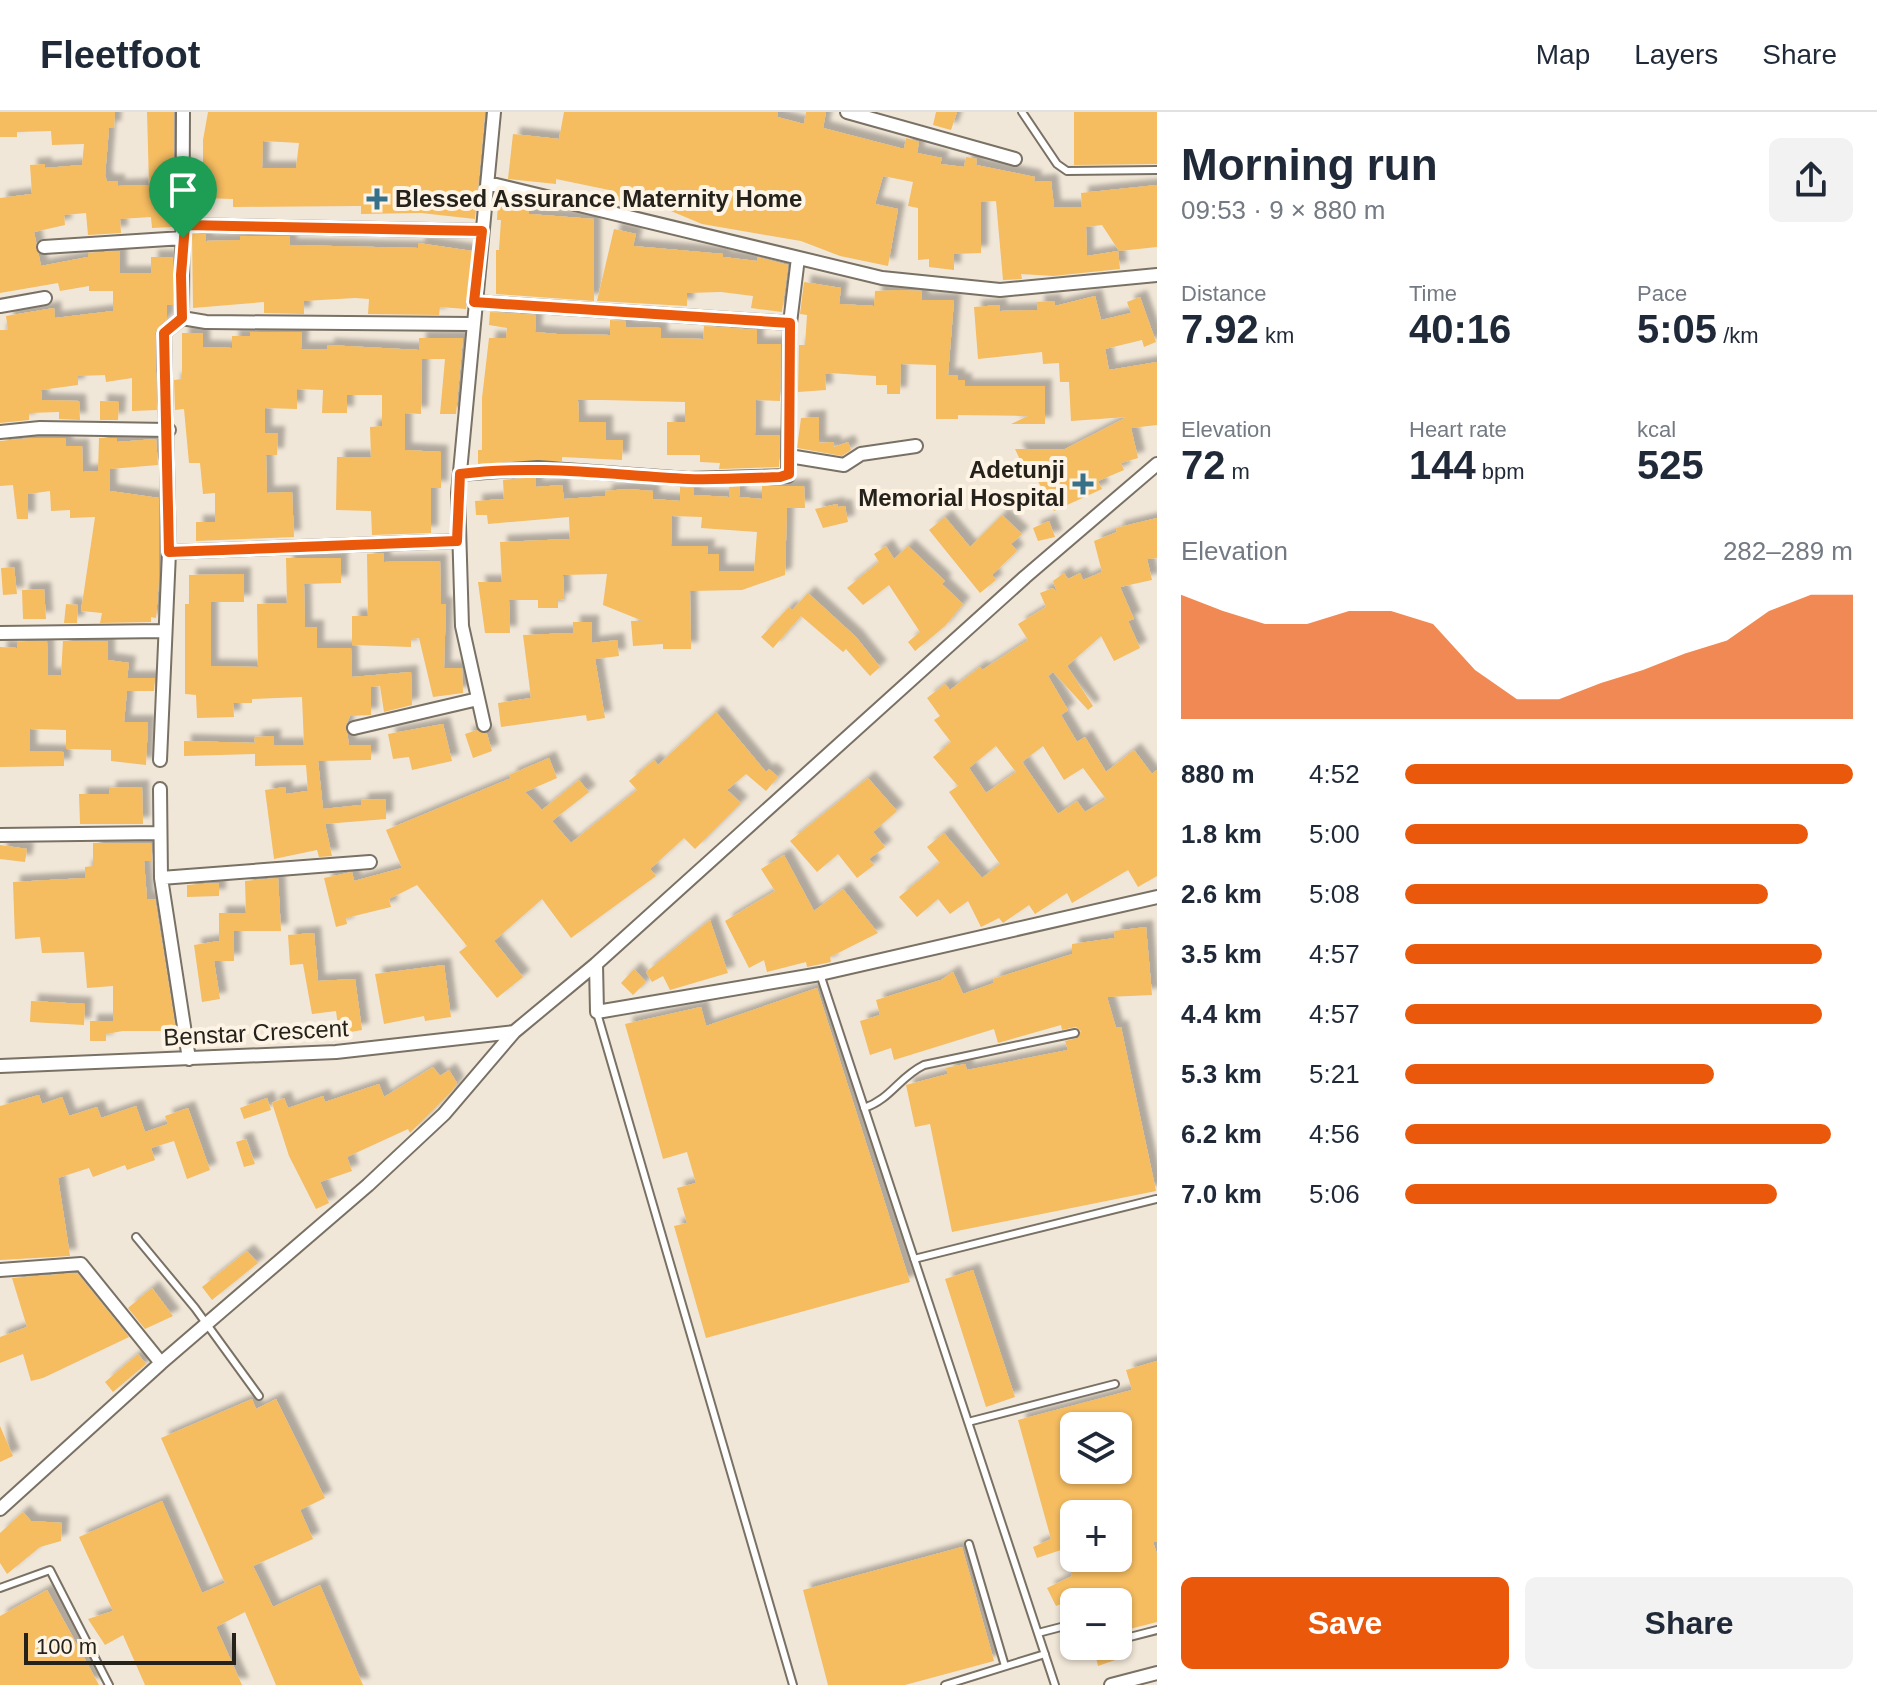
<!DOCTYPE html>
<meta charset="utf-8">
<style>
:root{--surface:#fff;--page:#f2f2f3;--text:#1f2937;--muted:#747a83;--line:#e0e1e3;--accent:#ea580c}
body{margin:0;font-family:Arial,sans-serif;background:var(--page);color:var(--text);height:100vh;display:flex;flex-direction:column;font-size:30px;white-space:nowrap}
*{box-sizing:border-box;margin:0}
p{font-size:26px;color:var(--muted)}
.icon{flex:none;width:44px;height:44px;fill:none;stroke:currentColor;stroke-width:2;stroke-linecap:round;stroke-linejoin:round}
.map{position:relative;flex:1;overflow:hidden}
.side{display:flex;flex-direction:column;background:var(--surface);width:720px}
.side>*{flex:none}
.fabs{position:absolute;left:1060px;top:1300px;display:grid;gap:16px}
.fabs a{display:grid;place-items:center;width:72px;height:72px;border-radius:12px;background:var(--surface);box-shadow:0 2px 6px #0004;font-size:40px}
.scale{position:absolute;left:24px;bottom:20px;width:212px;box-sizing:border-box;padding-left:8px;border:4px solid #25221c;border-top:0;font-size:22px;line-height:28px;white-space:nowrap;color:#25221c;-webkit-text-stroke:6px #fef4e6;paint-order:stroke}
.pin{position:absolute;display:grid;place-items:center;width:68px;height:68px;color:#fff;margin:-82px -34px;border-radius:50% 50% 50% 0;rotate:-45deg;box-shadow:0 0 8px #0007}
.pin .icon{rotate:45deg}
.round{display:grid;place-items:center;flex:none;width:84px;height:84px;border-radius:12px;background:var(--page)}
.summary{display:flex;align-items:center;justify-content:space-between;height:136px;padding:0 24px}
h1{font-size:44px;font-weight:700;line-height:60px}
.stats{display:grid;grid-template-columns:repeat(3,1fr);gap:12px;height:136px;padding:8px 24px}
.stats div{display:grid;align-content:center}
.stats b{font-size:40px;font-weight:700}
.stats small{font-size:22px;font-weight:400}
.stats p{font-size:22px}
.chart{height:224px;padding:16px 24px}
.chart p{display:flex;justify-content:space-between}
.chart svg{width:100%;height:144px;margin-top:8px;fill:var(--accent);opacity:.7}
.cta{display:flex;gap:16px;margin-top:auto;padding:16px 24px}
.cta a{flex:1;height:92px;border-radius:12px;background:var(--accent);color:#fff;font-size:32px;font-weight:700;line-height:92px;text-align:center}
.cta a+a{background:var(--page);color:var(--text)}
ul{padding:0 24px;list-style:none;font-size:26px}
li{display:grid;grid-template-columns:128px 96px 1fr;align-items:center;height:60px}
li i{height:20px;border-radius:10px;background:var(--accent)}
header{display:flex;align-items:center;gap:48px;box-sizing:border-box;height:112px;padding:0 40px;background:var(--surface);border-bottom:2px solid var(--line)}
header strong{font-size:38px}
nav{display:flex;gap:44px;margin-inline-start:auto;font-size:28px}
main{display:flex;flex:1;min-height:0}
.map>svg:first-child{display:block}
.building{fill:#f5bc60;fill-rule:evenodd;filter:url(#shadow)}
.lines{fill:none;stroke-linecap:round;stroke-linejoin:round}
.lane-casing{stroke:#797164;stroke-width:10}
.street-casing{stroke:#797164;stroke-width:16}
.lane{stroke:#fff;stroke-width:6}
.street{stroke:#fff;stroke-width:12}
.route-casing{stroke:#fff;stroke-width:16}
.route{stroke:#ea580c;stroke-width:10}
.poi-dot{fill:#367089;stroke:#fef4e6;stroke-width:3}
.labels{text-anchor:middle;stroke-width:8;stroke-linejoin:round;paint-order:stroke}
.poi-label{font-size:24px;font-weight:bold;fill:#25221c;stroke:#fef4e6;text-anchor:start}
.street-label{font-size:24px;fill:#25221c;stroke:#fef4e6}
</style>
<header>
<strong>Fleetfoot</strong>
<nav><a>Map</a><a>Layers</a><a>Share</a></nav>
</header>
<main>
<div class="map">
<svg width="1157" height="1573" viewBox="0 0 1157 1573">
<defs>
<filter id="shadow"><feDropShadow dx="7" dy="-7" stdDeviation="2" flood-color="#0004"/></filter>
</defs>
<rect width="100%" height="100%" fill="#f1e7d8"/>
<path class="building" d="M0,0h115l-1,16h-5l-4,48 2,5h11v5l31,-1 -2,-73h27l-1,115 -21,1 -1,-11 -31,2 1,14 -33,2 -2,-22 -22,2 1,10 -31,7 7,34 47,-9v-4l32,-2v22h31v-16h22v48h-6v14l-12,14 2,77 -25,1v-33l-26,4 -1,-7 -27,1v9l-37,5 1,10 37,1 1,19 -21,-1v-7l-30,1v7l-29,3v-93h8l-2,-14 48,-8 1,10 58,-7v-20h-24v-5l-29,5 -2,-8 -58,10v-95l32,-4 -2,-29 15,-1v4l37,-3 2,-21 -32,1 -1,-14 -34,1v5h-17z
M208,0h277l-10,107 -54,-6 -60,1v-8l-128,1v-8l-30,-1v-58zM263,29l36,2 -3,25h-34z
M564,0h214l-1,5 27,7 2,-12h20l-3,16 81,21 2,-11 13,4 -2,11 25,5 -2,6 24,3 2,-10 11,2 -1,6 59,12 -1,5 17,-1 3,26h28l-1,-14 76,-8v62l-38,4 -17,-26 -16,2 1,29 31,-5 2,18 -67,7 -32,-2 1,5 -19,1 -7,-79 -15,1v51l-27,1v16l-25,-3v-8l-11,1v-52l-10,-2 5,-24 -30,-6 -8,28 23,5 -10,57 -48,-10 -39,-15 -99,-17 -36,-15 1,-6 -37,-6 -2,6 -20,-4 1,-9 -53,-11v5l-48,-5 5,-45 46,5z
M936,0h21l-6,18 -18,-5z
M1074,0h83v52l-83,1z
M498,89l31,2v11l65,5v82l-98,-7v-44h3l2,-30h-4z
M614,117l22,5 -3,12 90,8v3l34,4v-4l31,8 -6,47 -31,-4 2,-12 -32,-4 -34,1v13l-90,-5z
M192,122h14v7l34,-1v-4h50v9l128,3v-5l54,8 -6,58 -26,-2 -1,8 -71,-1 1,-15 -14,-1 -51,3v13l-40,-1v-11l-71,6z
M804,170l37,6 -2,16 35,2 1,-15 25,-1 22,1v9h32l-6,75h10v5h7v6h80v38h-34l17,-8 -70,-1v4h-22v-54l-35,-1 -1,30h-13v-9h-11v-9l-47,-3 -4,1 1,16 -28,2 1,-47h6l2,-30 -7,-1z
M1095,184l6,24 30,-7 -4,-11 13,-5 16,45 -12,5 -2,-7 -37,9 4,21 48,-8v63l-26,3 7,30 -17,5 3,7 -26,11 4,8 -48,22 -22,-41 -6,2 -11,-23h50l62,-32 -56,4 -2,-39h-9l-1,-19 -16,1 -1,-12 -64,7 -4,-52 26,-2v6l38,-1 -1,-8 17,-1 1,5z
M490,200l46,3 -1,17 22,2 53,1v-15l16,1v6l35,1v10l42,1 1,-13 53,4v14h24l-1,57 -24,-1 -1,35h25l-1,32 -60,2 1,-6 -20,-1v-7h-33v-33h18v-20l-82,-2h-25l1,22h27v18h17l-1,20 -60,-3v4l-84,3v-14h4v-52l7,-60h17l1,-10 -18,-3z
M250,220h52l-1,17h26v-4l92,5v-12h44l-7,76h-16l5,-55h-23l-1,55 -16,-1v37l36,2v36h-10v45l-59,2 -1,-24 -35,-1 1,-53h34l-1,-30 12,-1v-31h-35v18h-25l1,-23 -26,-1v20l-32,-1v25h13l-1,22h-11l1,38 25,-1 2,45 -98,4v-19h19v-29l-12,1 -3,-31h-11l-5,-54 -9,1 -1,-30 8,-1v-46h21v14l29,1v-12h18z
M100,289l19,1 -1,18h-18z
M819,305v26l15,-1v5l14,-5 3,8 -9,6 -45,-8 4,-30z
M33,326h32l1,8h16l1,26 15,-1 1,-33h18v4l39,-3 2,26 -48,4v22l49,7v81l-3,39 -5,-1v5l-51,1 2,-10 -21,-2 14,-94 -25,1v-8l-19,1 -1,-20 -22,3v25h-11l-4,-34 -13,1v-45z
M536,365v10l26,-2 2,14 41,-3v-5l22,-2 26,2v8l27,2v-14l14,1v7l35,2v-10l11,-1 -1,11 23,2v-13h42l1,22h-18l-2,67 -43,15 -52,1 1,58h-28v-5l-30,2 -2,-25h12l-40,-16 4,-31 -44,1 1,24 -6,1v8h-20v-8h-29l1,33h-25l-7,-51h24l-2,-40 70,-3 -1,-22 -81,7 -1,-9h-11l-1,-14 29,-2 -1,-19zM672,404l30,1 -1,11 56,4 -3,39h-35v-17h-12l1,-8h-37z
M837,392l1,3 7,-1 3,16 -25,6 -8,-19z
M1002,403l20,19 -11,10 6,7 -25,24 4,5 -16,13 -51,-63 16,-13 25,30z
M1157,406v40l-10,1 5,21 -32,7 14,32 -6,2 12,27 -26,13 -13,-25 -34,30 26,40 -5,4 -35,-38 -5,4 20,34 -7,5 16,27 8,-5 21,35 28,-22 18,24 5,-4v106l-19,11 -10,-17 -56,33 -5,-10 -32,21 -6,-9 -26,18 -4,-5 -18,9 -13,-26 -18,13 -12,-15 -21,18 -18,-20 41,-34 -13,-16 17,-14 38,45 18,-14 -51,-72 9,-6 -25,-29 18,-15 -17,-22 6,-4 -13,-18 18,-14 5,6 30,-23 2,3 46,-30 -10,-16 28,-17 -6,-14 13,-5 4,4 -4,-11 11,-8 4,6 12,-6 3,7 19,-8 -8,-31 23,-9 -1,-4zM996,634l20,26 -30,21 -17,-25zM1043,634l21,34 19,-12 23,31 -21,13 -8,-11 -19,13 -36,-52z
M1049,409l6,16 -17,4 -5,-13z
M886,434l8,13 14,-13 37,35 -3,3 21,20 -18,22 -30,25 -7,-9 12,-10 -31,-47 -26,20 -16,-17 32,-26 -5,-8z
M384,441v9l56,-1 1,43h5l-2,64h18l1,25 -30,4 -14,-59 -8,1v8l-59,-2v-29h16l-1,-62z
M286,446h55v25l-37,1 1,43h12v21h34l1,29 59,-5 1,33 -28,7 -4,-26 -9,1v28l-21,1 -4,9 3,20h22v15l-53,1 5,48 38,-4v-5l25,-1v20l-61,5 7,32 -13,1 -2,-7 -43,9 -9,-69 20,-3 1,7 22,-3 -2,-26 -51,1v-12l-71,2v-15l71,2 -1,-6 20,-1v9h30l-2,-48 -50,2v4h-19l1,14 -37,1 -1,-23 -11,-1v-90h4v-29l55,-1v28h-33v64l47,1 -1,-63 30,-1z
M14,455l3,27 -14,1 -2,-27z
M44,477l2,30h-23l-1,-29z
M808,481l48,44 24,30 -10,9 -24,-27 -3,3 -42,-36 -28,32 -12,-11 28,-30 3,3z
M66,492l12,1 -1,18h-13z
M573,510h19v21l25,-3 2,16 -24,3 10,59 -18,3 -1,-6 -85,12 -3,-24 33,-5 -8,-63 50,-2z
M47,529l1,34h13l2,-34h45v19l21,3 -2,15h28l-1,13h-27l-3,31h24l-2,43 -35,-4v-11l-45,-1v-19l-36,-1v22l34,1v14l-64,1v-120l17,1v-6z
M716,600l50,60 3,-3 9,8 -12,14 -20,-17 -19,16 14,13 -46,46 -11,-11 -34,31 6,7 -85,62 -29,-39 -48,42 29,36 -26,21 -38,-46 8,-6 -50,-61 -28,14 2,8 -45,11 1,6 -11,3 -12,-49 28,-6 2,9 48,-13 -16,-38 125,-52 -2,-3 40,-17 8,20 -32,14 17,18 37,-30 10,12 -37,29 19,22 66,-53 -8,-9 25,-21 4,5z
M443,612l9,37 -40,9 -3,-13 -16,2 -5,-25z
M477,618l10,4 5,17 -19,7 -8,-24z
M868,666l29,33 -24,21 12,15 -16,12 5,6 -17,13 -19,-24 -21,18 -27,-31z
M142,675l1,37h-63l-1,-30h30v-6z
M93,731h58l1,18h-8l3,38h8l21,132h-53l-17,3v7h-16v-20h23v-35l-26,2 -3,-36 -42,1 -2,-16 -25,2 -2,-57 72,-4v-11l8,-1z
M0,733l27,4 -2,13 -25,-3z
M784,743l30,56 29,-22 35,44 -48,24 1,5 -24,5 -1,-5 -39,10 -3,-12 -15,8 -24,-47 50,-30 -14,-22z
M278,766l3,53h-47v30h-20l6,38 -18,3 -8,-57 25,-4v-28h27l-1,-32z
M219,771v13l-32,1v-12z
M710,808l18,53 -58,17 -7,-14 -11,6 -6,-10z
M1146,815l6,68 -45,2 9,31 5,-1 35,164 -204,41 -22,-108 -15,3 -9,-42 42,-11 -2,-6 19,-4 2,6 101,-20 -3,-9 13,-3 3,-7 -5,-4 -14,3 -1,-5 -63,18 -4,-14 -100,31 -3,-12 -21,7 -10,-34 20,-6 -4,-15 65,-20 12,-8 10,22 31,-11 -1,-4 79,-25v-10l43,-6 -1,-7z
M314,821l4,48 37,-2 7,51 -23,4 -3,-23 -24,3 -9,-50 -13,1 -2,-30z
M444,853l7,52 -26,4 -1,-5 -40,8 -9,-50z
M634,857l12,13 -13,13 -12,-12z
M817,876l93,294 -204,56 -32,-112 13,-3 -10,-35 19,-5 -9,-31 -24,7 -38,-135 76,-17 5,19z
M31,889l54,3 -1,21 -54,-3z
M433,955l7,9 9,-6 8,13 -5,8 -42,42 -2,-4 -61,28 5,14 -32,11 9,21 -13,6 -27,-53 -17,-53 12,-5 4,10 35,-12 2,6 54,-18 5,13z
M39,983l3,9 20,-7 7,19 28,-9 4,11 35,-12 9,26 23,-8 -3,-8 23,-8 22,62 -23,9 -13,-38 -23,7 4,12 -28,10 -2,-5 -32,12 -4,-9 -31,10 12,78 -70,4v-154z
M267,986l4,12 -27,9 -4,-11z
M246,1027l9,25 -11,3 -8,-25z
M247,1139l11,12 -46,37 -10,-13z
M973,1158l42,127 -29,10 -41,-128z
M77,1161l52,64 -86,41 -12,3 -8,-27 -23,9v-26l27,-10 -15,-49z
M152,1176l21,28 -28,13 -17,-21z
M138,1242l8,10 -33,28 -8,-10z
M1157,1249v180l-4,1 4,12v68l-39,10v-30h-52l-10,4 -9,-18 25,-12 -5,-18h51v-17l12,-3 -7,-21 -49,-3v16l-9,3 5,14 -33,11 -4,-11 18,-8 -33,-119 114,-30 -6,-20zM1074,1314h44v44h-44z
M252,1287l4,10 20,-10 49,99 -25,12 13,29 -60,27 20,41 47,-22 43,100h-87l-31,-73 -29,15 26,58h-97l-22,-50 -18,10 -17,-26 25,-8 -34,-74 83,-36 40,92 23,-10 -64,-145z
M0,1314l13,30 -13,6z
M23,1400l8,9 31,2 -1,18 -21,6 -33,27 -7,-11v-30z
M962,1435l32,114 -89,24h-77l-25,-95z
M47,1478l17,31 35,64h-99v-69z
M1117,1536l1,11 -20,7 -3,-13z"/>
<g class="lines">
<g class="lane-casing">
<path id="lane" d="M1022,0l35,52 10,7 90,-1
M820,862l235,711
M597,901l196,672
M864,996c27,-9 35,-31 60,-43l151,-32
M136,1125l59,71 64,88
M914,1147l242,-60
M968,1310l147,-38
M969,1432l36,122
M0,1476l50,-18 59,115
M1038,1521l27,-7 9,11
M1118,1528l39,-10
M1081,1534h3
M945,1573l100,-31"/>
</g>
<g class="street-casing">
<path id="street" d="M847,0l168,47
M488,71l394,95 118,12 157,-15
M185,113l297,6
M44,135l139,-9
M474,190l316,21
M0,194l45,-8
M182,206l24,4 265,2
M0,320l40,-4 129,2
M789,344l55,9 17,-11 55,-8
M460,362l78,-6 150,11 100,-3 2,-153 8,-65
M169,440l288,-11
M0,521l164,-2
M484,613l-22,-99 -4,-133 36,-381
M354,616l124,-29
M160,648l9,-208 -5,-219 18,-15 1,-206
M160,677l1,89 28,181
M0,723l159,-2
M161,766l209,-16
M596,852l1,48 223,-38 337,-77
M0,954l336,-14 178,-20
M0,1158l81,-6 80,99
M0,1397l161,-146 207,-178 76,-71 70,-82 82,-68 429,-387 132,-113
M1111,1573l46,-12"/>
</g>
<use href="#lane" class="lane"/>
<use href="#street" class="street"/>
</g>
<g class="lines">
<g class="route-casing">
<path id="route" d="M185,113l297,6 -8,71 316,21 -1,151 -9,3c-30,1 -62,3 -92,2 -78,-4 -151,-15 -228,-5l-3,67 -288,11 -5,-219 18,-15 -1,-43z"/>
</g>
<use href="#route" class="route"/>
</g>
<g class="poi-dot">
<path d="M373 75h8v8h8v8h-8v8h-8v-8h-8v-8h8z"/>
<path d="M1079 360h8v8h8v8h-8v8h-8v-8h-8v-8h8z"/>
</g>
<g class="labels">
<g class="poi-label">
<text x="395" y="95">Blessed Assurance Maternity Home</text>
<text x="1065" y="366" text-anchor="end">Adetunji<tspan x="1065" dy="28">Memorial Hospital</tspan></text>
</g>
<g class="street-label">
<text transform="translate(256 921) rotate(-3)" y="8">Benstar Crescent</text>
</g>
</g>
</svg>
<div class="fabs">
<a><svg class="icon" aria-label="layers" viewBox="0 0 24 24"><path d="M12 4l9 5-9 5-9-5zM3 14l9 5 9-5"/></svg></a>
<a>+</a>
<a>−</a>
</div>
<div class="scale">100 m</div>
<div class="pin" style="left:183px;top:126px;background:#1e9e55"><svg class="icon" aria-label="arrive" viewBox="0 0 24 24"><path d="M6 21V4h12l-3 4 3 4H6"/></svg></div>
</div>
<section class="side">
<div class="summary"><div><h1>Morning run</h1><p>09:53 · 9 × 880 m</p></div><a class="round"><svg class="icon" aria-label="share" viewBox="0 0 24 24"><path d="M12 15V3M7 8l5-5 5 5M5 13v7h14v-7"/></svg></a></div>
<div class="stats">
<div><p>Distance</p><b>7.92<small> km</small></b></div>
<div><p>Time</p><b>40:16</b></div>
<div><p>Pace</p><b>5:05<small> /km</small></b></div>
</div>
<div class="stats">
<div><p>Elevation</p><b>72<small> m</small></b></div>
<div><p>Heart rate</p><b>144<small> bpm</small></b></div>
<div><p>kcal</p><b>525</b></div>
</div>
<div class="chart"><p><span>Elevation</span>282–289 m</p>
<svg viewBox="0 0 160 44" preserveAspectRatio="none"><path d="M0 44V6L10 11L20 15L30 15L40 11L50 11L60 15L70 29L80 38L90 38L100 33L110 29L120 24L130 20L140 11L150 6L160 6V44z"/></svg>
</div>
<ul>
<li><b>880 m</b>4:52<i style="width:100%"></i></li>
<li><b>1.8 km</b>5:00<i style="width:90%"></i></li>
<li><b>2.6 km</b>5:08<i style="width:81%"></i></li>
<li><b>3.5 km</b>4:57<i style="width:93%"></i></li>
<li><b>4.4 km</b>4:57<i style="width:93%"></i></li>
<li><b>5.3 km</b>5:21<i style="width:69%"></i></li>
<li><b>6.2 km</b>4:56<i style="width:95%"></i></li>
<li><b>7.0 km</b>5:06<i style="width:83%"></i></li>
</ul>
<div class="cta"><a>Save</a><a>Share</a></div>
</section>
</main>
